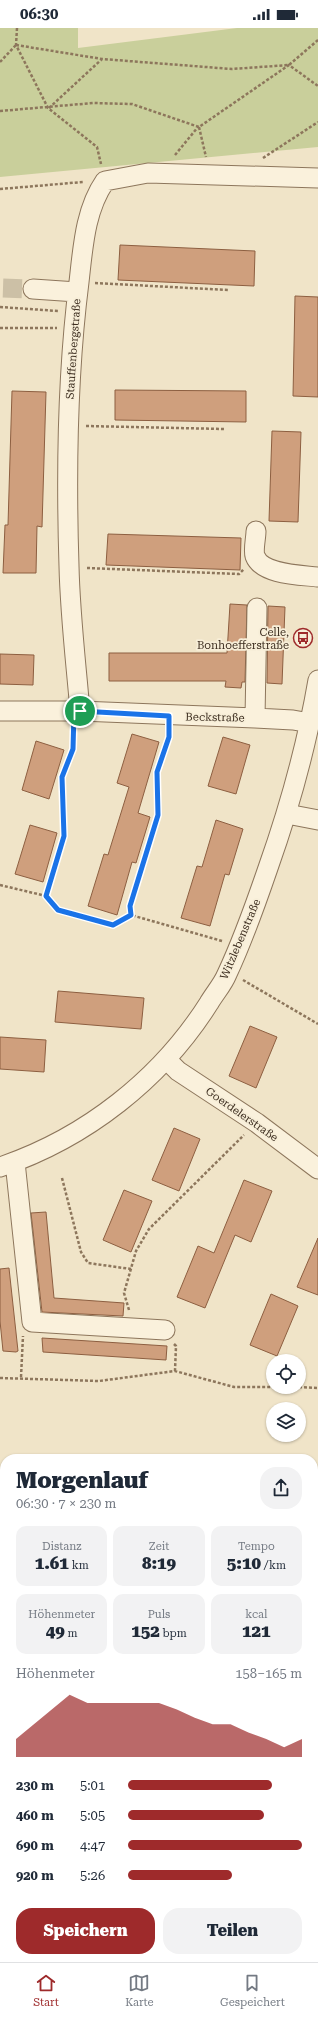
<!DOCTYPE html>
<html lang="de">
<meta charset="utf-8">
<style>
:root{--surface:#fff;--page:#f2f2f3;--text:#1f2937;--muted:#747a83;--line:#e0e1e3;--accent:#9e2a2b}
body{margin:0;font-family:"Roboto Serif",serif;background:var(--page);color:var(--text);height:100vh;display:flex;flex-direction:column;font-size:15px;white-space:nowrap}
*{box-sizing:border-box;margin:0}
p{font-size:13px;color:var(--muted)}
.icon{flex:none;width:22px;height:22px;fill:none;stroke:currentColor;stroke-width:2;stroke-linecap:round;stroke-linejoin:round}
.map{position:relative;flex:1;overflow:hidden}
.drawer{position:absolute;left:0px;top:1426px;width:318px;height:508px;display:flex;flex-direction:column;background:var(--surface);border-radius:16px 16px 0 0;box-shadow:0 1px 3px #0004}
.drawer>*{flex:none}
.fabs{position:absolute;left:266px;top:1326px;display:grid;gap:8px}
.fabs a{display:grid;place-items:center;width:40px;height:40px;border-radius:50%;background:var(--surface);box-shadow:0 1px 3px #0004;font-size:20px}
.pin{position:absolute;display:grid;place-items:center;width:34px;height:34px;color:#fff;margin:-17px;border:2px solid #fff;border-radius:50%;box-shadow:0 1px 4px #0007}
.round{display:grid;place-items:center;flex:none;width:42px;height:42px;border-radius:16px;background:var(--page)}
.headline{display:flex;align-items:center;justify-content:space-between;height:68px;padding:0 16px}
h1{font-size:22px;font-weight:800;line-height:30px}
.metrics{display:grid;grid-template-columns:repeat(3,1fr);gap:6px;height:68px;padding:4px 16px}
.metrics div{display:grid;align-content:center;border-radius:10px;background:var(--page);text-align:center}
.metrics b{font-size:17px;font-weight:800}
.metrics small{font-size:11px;font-weight:400}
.metrics p{font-size:11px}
.chart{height:112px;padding:8px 16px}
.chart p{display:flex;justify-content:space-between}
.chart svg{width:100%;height:72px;margin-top:4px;fill:var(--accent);opacity:.7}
.primary-button{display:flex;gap:8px;margin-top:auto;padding:8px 16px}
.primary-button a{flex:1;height:46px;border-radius:16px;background:var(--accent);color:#fff;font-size:16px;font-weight:800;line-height:46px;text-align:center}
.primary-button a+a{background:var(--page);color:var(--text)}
ul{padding:0 16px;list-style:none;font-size:13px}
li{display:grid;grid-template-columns:64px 48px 1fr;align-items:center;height:30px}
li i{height:10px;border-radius:5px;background:var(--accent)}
.status{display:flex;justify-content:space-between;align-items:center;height:28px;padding:0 20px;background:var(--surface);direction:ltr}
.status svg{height:11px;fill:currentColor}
.tab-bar{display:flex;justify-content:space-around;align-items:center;height:56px;border-top:1px solid var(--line);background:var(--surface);font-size:11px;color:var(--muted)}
.tab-bar a{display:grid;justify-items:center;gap:2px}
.tab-bar .on{color:var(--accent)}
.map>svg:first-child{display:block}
.green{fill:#c9cf9b}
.building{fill:#cf9f7d;stroke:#8d5f41}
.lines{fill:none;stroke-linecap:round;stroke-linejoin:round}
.minor-tunnel{stroke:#ccc0a6;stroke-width:19;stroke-dasharray:19 10;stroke-linecap:butt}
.minor-casing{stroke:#8d765c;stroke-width:21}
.major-casing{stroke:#5b4430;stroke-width:24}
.path{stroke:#8d765c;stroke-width:2.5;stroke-dasharray:3 2;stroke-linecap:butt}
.minor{stroke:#faf1dc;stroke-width:19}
.major{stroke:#f3d9a0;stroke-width:22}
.route-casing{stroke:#fff;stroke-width:8}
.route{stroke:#1a73e8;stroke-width:5}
.labels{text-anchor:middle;stroke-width:3.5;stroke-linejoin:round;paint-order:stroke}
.street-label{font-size:11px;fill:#3d2e20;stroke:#f7eed8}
.poi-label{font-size:11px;fill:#3d2e20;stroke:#f7eed8;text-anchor:end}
</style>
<div class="status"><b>06:30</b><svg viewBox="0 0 49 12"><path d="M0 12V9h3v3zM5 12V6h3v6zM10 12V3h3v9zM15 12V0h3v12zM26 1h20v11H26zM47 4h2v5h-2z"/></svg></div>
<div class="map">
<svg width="318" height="1934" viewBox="0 0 318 1934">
<rect width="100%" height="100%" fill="#f0e4c8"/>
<path class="green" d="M0,0h78v20l159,-20h81v119l-318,30z
M0,1528l5,1v71l-5,-1z
M313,1575l5,1v163l-5,-3z"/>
<path class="building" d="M120,217l135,6 -1,35 -136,-6z
M295,268l23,1v100l-25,-1z
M115,362l131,1v31l-131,-2z
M12,363l34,1 -4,135 -5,-1 -1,47h-33l2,-48h3z
M272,403l29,1 -3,90 -29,-1z
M108,506l133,4 -1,32 -134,-5z
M230,576l17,1 -2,77h-3l-1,6 -16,-1 1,-6h-117v-28h118z
M268,578l17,1 -3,77 -15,-1z
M0,626l34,1 -1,30 -33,-1z
M132,706l27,8 -21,71 12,4 -14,46 -4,-1 -15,53 -29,-9 16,-52 4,1 21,-68 -12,-4z
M223,709l27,8 -14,49 -28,-8z
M36,713l28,9 -15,49 -27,-9z
M216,792l27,9 -14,46 -4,-1 -15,52 -29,-8 16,-52 5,1z
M30,797l27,8 -14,49 -28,-8z
M58,963l86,7 -3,31 -86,-7z
M250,998l27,11 -21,51 -27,-12z
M0,1009l46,3 -2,32 -44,-3z
M174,1100l26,11 -21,52 -27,-11z
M244,1152l28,11 -21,51 -16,-7 -30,73 -28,-11 21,-51 16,7z
M124,1162l28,11 -21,51 -28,-12z
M46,1184l8,86 70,5 -1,13 -81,-4 -11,-99z
M318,1210v57l-21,-8z
M9,1240l9,83 -2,1 -13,-1 -3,-30v-52z
M271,1266l27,12 -21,50 -27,-11z
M42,1310l125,8 -1,14 -123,-8z"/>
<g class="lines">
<path class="minor-tunnel" d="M3,260l30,1"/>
<g class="minor-casing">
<path id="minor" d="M33,261l44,3
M256,503c0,7 -3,19 -1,25 7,19 46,19 63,21
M0,683h80l175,7 38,2 17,3
M80,683c-4,-48 -10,-97 -11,-145 -3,-94 -2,-190 10,-284 4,-35 6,-72 26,-101l43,-8 170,5
M255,690l2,-110
M287,786l31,6
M167,1032l11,11 79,52 61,46
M15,1134l17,160 133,8
M0,1139c86,-29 161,-88 209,-164 6,-10 14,-19 18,-29 16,-34 29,-71 41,-106 22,-62 39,-124 50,-188"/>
</g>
<g class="major-casing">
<path id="major" d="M0,1501l5,1
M313,1546l5,1"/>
</g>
<path class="path" d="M17,0l-1,17 32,63 49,39 4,17
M16,17l86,14 130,10 57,-4 29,-25
M0,34l16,-17
M49,80l53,-49
M0,83l93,-8 39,1 67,23 90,-62 29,21
M199,99l7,30
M175,127l23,-28
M263,130l55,-36
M0,161l83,-7
M95,255l133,7
M0,279l58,4
M0,300h57
M86,398l138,3
M87,540l152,6 5,-5
M0,857l46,11 12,14 55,15 18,-10 91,26
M46,868l18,-60 -2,-59 11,-28v-22
M131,887l-1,-9 28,-91 -1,-43 12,-35v-5
M243,952l75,44
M62,1150l19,74 7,11 43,6
M129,1282l-5,-17 12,-42 13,-22 95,-94
M174,1316l2,2 -1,25
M21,1349l2,-41
M0,1350l99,3 76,-10 59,16h39
M299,1359l19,1"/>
<use href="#minor" class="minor"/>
<use href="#major" class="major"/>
</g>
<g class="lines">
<g class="route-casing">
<path id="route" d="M80,683l89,5v21l-12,35 1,43 -28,91 1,9 -18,10 -55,-15 -12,-14 18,-60 -2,-59 11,-28 1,-37z"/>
</g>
<use href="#route" class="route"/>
</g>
<defs>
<g id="bus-ring" transform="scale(1)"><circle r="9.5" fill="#f7eed8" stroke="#9e2a2b" stroke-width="1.5"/><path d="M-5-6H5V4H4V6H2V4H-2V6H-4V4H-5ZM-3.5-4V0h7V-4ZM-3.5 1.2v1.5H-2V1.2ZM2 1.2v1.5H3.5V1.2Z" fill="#9e2a2b"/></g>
</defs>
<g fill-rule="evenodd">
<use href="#bus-ring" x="303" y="610"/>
</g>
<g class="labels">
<g class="street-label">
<text transform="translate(73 321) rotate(-86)" y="4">Stauffenbergstraße</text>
<text transform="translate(215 689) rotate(1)" y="4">Beckstraße</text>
<text transform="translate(240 911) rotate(-67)" y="4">Witzlebenstraße</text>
<text transform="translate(242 1086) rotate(35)" y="4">Goerdelerstraße</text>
</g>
<g class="poi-label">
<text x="289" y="608">Celle,<tspan x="289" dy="13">Bonhoefferstraße</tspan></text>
</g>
</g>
</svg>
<div class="fabs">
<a><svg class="icon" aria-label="locate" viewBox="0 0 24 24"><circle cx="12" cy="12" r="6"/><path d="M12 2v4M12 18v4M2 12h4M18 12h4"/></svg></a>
<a><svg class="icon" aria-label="layers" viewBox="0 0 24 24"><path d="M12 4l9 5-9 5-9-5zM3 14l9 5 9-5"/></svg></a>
</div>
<div class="pin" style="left:80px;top:683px;background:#1e9e55"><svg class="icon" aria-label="arrive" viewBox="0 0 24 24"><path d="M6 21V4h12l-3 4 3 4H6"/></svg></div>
<section class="drawer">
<div class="headline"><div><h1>Morgenlauf</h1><p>06:30 · 7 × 230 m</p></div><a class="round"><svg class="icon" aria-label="share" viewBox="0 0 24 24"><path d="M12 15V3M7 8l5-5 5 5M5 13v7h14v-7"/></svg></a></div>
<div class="metrics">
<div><p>Distanz</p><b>1.61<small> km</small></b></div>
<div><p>Zeit</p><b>8:19</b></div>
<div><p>Tempo</p><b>5:10<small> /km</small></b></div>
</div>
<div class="metrics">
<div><p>Höhenmeter</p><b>49<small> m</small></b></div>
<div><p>Puls</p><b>152<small> bpm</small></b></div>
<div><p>kcal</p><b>121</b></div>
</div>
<div class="chart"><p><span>Höhenmeter</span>158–165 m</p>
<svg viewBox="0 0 160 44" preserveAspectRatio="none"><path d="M0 44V33L10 24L20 15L30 6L40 11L50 11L60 11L70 11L80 11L90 15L100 20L110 24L120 24L130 29L140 33L150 38L160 33V44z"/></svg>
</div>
<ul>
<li><b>230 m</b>5:01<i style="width:83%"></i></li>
<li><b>460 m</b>5:05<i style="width:78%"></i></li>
<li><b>690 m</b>4:47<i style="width:100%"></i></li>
<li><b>920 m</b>5:26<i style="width:60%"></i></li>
</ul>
<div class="primary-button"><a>Speichern</a><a>Teilen</a></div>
</section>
</div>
<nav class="tab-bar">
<a class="on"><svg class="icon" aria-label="home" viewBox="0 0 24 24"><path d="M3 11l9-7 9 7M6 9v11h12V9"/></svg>Start</a>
<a><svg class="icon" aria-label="map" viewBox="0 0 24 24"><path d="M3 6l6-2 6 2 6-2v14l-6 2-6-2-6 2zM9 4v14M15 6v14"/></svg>Karte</a>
<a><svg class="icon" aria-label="saved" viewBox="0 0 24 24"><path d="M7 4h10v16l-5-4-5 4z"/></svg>Gespeichert</a>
</nav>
